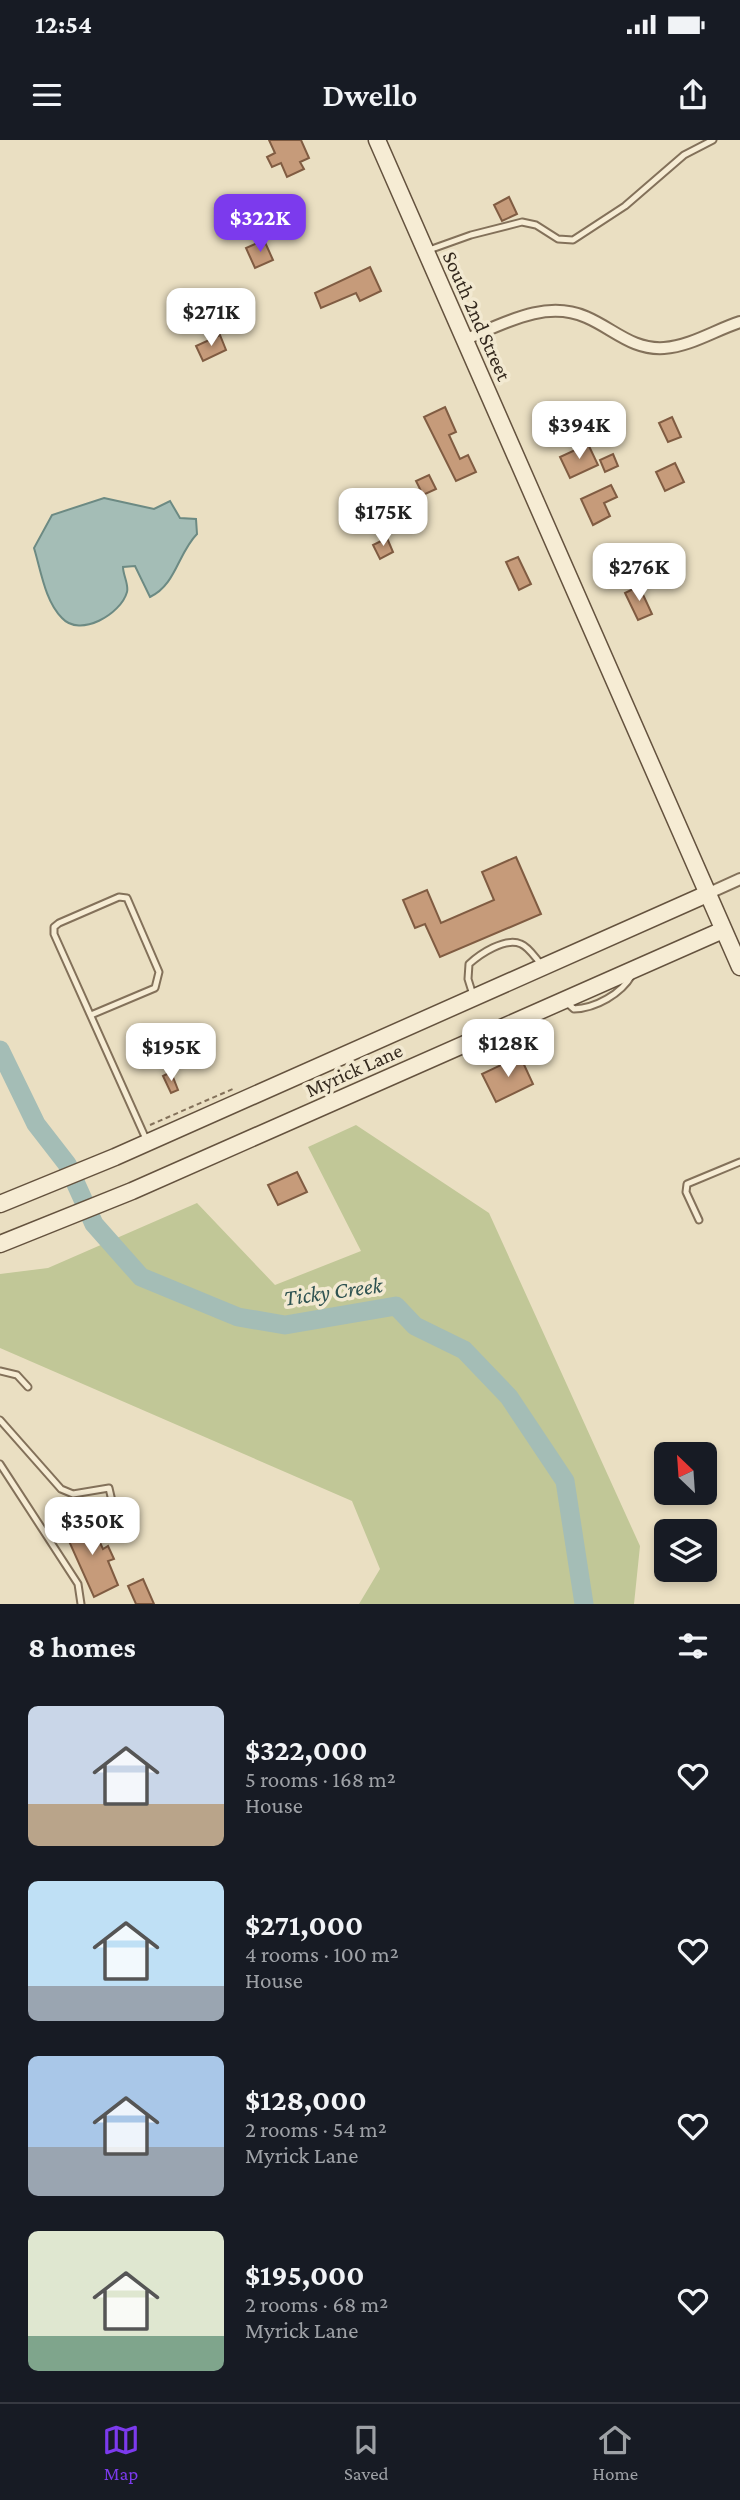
<!DOCTYPE html>
<html lang="en">
<head>
<meta charset="utf-8">
<style>
	body { margin:0; font-family:"Crimson Pro",serif; background:#242831; color:#f1f3f6; height:100vh; display:flex; flex-direction:column; font-size:26px; white-space:nowrap }
	* { box-sizing:border-box; margin:0 }
	p { font-size:23px; color:#9ea1a6 }
	.icon { flex:none; width:38px; height:38px; fill:none; stroke:currentColor; stroke-width:2; stroke-linecap:round; stroke-linejoin:round }
	.map { position:relative; height:1464px; overflow:hidden }
	.sheet { display:flex; flex-direction:column; background:#171b24; flex:1 }
	.sheet>* { flex:none }
	.needle { width:46px; rotate:335deg }
	.tools { position:absolute; left:654px; top:1302px; display:grid; gap:14px }
	.tools a { display:grid; place-items:center; width:63px; height:63px; border-radius:10px; background:#171b24; box-shadow:0 4px 10px #0003; font-size:35px }
	.price { position:absolute; translate:-50% -60px; padding:0 16px; border-radius:14px; background:#fff; color:#222; font-size:23px; line-height:46px; filter:drop-shadow(0 2px 4px #0008) }
	.price::after { content:''; position:absolute; left:50%; top:42px; width:21px; height:16px; margin-left:-10px; background:inherit; clip-path:polygon(0 0,100% 0,50% 100%) }
	.price.selected { background:#7c3aed; color:#fff }
	ul { padding:0; list-style:none }
	li { display:flex; align-items:center; gap:21px; height:175px; padding:0 28px }
	li span { display:grid; place-items:center; flex:none; width:196px; height:140px; border-radius:10px; color:#555 }
	li>.icon { margin-inline-start:auto }
	span .icon { width:84px; height:84px; fill:#fffc; stroke-width:1 }
	li b { font-size:30px }
	h2 { display:flex; justify-content:space-between; align-items:center; height:84px; padding:0 28px; font-size:30px }
	.status { display:flex; justify-content:space-between; align-items:center; height:49px; padding:0 35px; background:#171b24; direction:ltr }
	.status svg { height:19px; fill:currentColor }
	header { display:flex; justify-content:space-between; align-items:center; height:91px; padding:0 28px; background:#171b24; font-size:32px; font-weight:600 }
	.tabs { display:flex; justify-content:space-around; align-items:center; height:98px; border-top:2px solid #363941; background:#171b24; font-size:19px; color:#9ea1a6 }
	.tabs a { display:grid; justify-items:center; gap:4px }
	.tabs .selected { color:#7c3aed }
	.map>svg:first-child { display:block }
	.green { fill:#c1c797 }
	.water { fill:#a4bdb6; stroke:#6c8a83; stroke-width:2 }
	.lines { fill:none; stroke-linecap:round; stroke-linejoin:round }
	.river { stroke:#a4bdb6; stroke-width:19 }
	.building { fill:#c69b7a; stroke:#805c42; stroke-width:2 }
	.lane-casing { stroke:#83715a; stroke-width:9 }
	.street-casing { stroke:#83715a; stroke-width:14 }
	.secondary-casing { stroke:#64523e; stroke-width:19 }
	.path { stroke:#83715a; stroke-width:2; stroke-dasharray:5 3.5; stroke-linecap:butt }
	.lane { stroke:#f6ecd4; stroke-width:5 }
	.street { stroke:#f6ecd4; stroke-width:10 }
	.secondary { stroke:#f6ecd4; stroke-width:16 }
	.labels { text-anchor:middle; dominant-baseline:central; stroke-width:7; stroke-linejoin:round; paint-order:stroke }
	.street-label { font-size:21px; fill:#34291e; stroke:#f2e9d1 }
	.water-label { font-size:23px; font-style:italic; fill:#2e5251; stroke:#f2e9d1 }
</style>
</head>
<body>
<div class="status"><b>12:54</b><svg viewBox="0 0 49 12"><path d="M0 12V9h3v3zM5 12V6h3v6zM10 12V3h3v9zM15 12V0h3v12zM26 1h20v11H26zM47 4h2v5h-2z"/></svg></div>
<header><svg class="icon" aria-label="menu" viewBox="0 0 24 24"><path d="M4 6h16M4 12h16M4 18h16"/></svg>Dwello<svg class="icon" aria-label="share" viewBox="0 0 24 24"><path d="M12 15V3M7 8l5-5 5 5M5 13v7h14v-7"/></svg></header>
<div class="map">
<svg width="740" height="1464" viewBox="0 0 740 1464">
	<rect width="100%" height="100%" fill="#eadfc2"/>
	<path class="green" d="M356,985L489,1073L640,1406L634,1464H359L380,1429L352,1361L0,1208V1134L48,1128L197,1063L275,1145L361,1111L308,1007Z"/>
	<path class="water" d="M104,358L154,369L170,361L180,378L196,379L197,394C178,413 176,445 150,457L135,426L123,427C123,435 129,445 127,452C121,474 80,498 62,478C45,461 41,431 34,408L52,375Z"/>
	<g class="lines">
		<path class="river" d="M0,910L36,984L67,1024L94,1084L141,1137L238,1177L285,1185L396,1166L415,1186L464,1210L509,1257L565,1341L584,1464"/>
	</g>
	<g class="building">
		<path d="M269,0H301L309,18L300,22L304,29L287,37L281,23L272,27L267,17L275,13Z"/>
		<path d="M509,57L517,74L502,81L494,65Z"/>
		<path d="M264,100L273,120L255,128L246,108Z"/>
		<path d="M370,127L381,151L360,161L356,153L321,168L315,153Z"/>
		<path d="M220,195L226,210L203,221L196,206Z"/>
		<path d="M445,267L456,292L449,295L460,319L468,315L476,332L456,341L424,277Z"/>
		<path d="M672,277L681,297L668,302L659,283Z"/>
		<path d="M588,304L598,325L570,338L560,317Z"/>
		<path d="M613,314L618,326L605,332L600,320Z"/>
		<path d="M675,323L684,342L665,351L656,332Z"/>
		<path d="M429,335L436,349L423,355L416,341Z"/>
		<path d="M611,345L617,357L604,363L610,376L593,385L581,359Z"/>
		<path d="M387,398L393,412L380,419L373,405Z"/>
		<path d="M625,414L631,427L614,435L608,422Z"/>
		<path d="M658,415L664,426L649,434L643,422Z"/>
		<path d="M518,417L531,444L519,450L506,422Z"/>
		<path d="M639,446L652,474L638,480L625,453Z"/>
		<path d="M516,717L541,774L440,817L425,784L415,788L403,760L427,750L441,783L494,760L482,732Z"/>
		<path d="M520,916L533,944L496,962L482,934Z"/>
		<path d="M171,932L178,950L171,953L163,936Z"/>
		<path d="M297,1032L307,1052L278,1065L268,1045Z"/>
		<path d="M89,1379L103,1409L108,1406L114,1419L108,1421L118,1445L94,1457L64,1390Z"/>
		<path d="M143,1439L154,1464H136L128,1446Z"/>
	</g>
	<g class="lines">
		<defs>
			<g id="lane">
				<path d="M429,110L471,95L522,82L536,85L558,99L573,100L625,66L684,15L713,0"/>
				<path d="M473,855L468,839L469,824C480,814 505,797 521,804C529,807 536,819 542,825"/>
				<path d="M566,862L574,869C596,868 621,854 632,835"/>
				<path d="M91,875L155,848L159,832L127,758L119,757L59,783L54,787V794L146,999"/>
				<path d="M490,896L496,903L528,887"/>
				<path d="M699,1080L686,1052L687,1044L740,1022"/>
				<path d="M0,1231L17,1235L28,1247"/>
				<path d="M0,1280L61,1349L73,1354L109,1348L112,1361L98,1379"/>
				<path d="M0,1324L78,1444L81,1464"/>
			</g>
			<g id="street">
				<path d="M464,200C503,184 545,159 586,177C614,189 632,210 664,208C691,206 715,190 740,182"/>
				<path d="M707,754L740,739"/>
			</g>
			<g id="secondary">
				<path d="M377,0L740,827"/>
				<path d="M0,1064L115,1017L707,754"/>
				<path d="M0,1104L132,1051L723,790"/>
			</g>
		</defs>
		<use href="#lane" class="lane-casing"/>
		<use href="#street" class="street-casing"/>
		<use href="#secondary" class="secondary-casing"/>
		<path class="path" d="M150,985L235,948"/>
		<use href="#lane" class="lane"/>
		<use href="#street" class="street"/>
		<use href="#secondary" class="secondary"/>
	</g>
	<g class="labels">
		<g class="street-label">
			<text transform="translate(477 176) rotate(66)">South 2nd Street</text>
			<text transform="translate(354 930) rotate(-24)">Myrick Lane</text>
		</g>
		<g class="water-label">
			<text transform="translate(333 1151) rotate(-8)">Ticky Creek</text>
		</g>
	</g>
</svg>
<div class="tools">
<a><svg class="needle" viewBox="-14 -14 28 28"><path d="M0-13l5 13h-10z" fill="#e53935"/><path d="M0 13l5-13h-10z" fill="#9ea1a6"/></svg></a>
<a><svg class="icon" aria-label="layers" viewBox="0 0 24 24"><path d="M12 4l9 5-9 5-9-5zM3 14l9 5 9-5"/></svg></a>
</div>
<b class="price selected" style="left:260px;top:114px">$322K</b>
<b class="price" style="left:211px;top:208px">$271K</b>
<b class="price" style="left:579px;top:321px">$394K</b>
<b class="price" style="left:383px;top:408px">$175K</b>
<b class="price" style="left:639px;top:463px">$276K</b>
<b class="price" style="left:508px;top:939px">$128K</b>
<b class="price" style="left:171px;top:943px">$195K</b>
<b class="price" style="left:92px;top:1417px">$350K</b>
</div>
<section class="sheet">
<h2>8 homes<svg class="icon" aria-label="filters" viewBox="0 0 24 24"><path d="M4 7h16M4 17h16"/><circle cx="9" cy="7" r="2"/><circle cx="15" cy="17" r="2"/></svg></h2>
<ul>
<li><span style="background:linear-gradient(#c9d6e8 70%,#b9a48a 0)"><svg class="icon" aria-label="home" viewBox="0 0 24 24"><path d="M3 11l9-7 9 7M6 9v11h12V9"/></svg></span><div><b>$322,000</b><p>5 rooms · 168 m²</p><p>House</p></div><svg class="icon" aria-label="heart" viewBox="0 0 24 24"><path d="M12 20l-8-8c-3-5 5-10 8-4 3-6 11-1 8 4z"/></svg></li>
<li><span style="background:linear-gradient(#bfe0f5 75%,#9aa5b1 0)"><svg class="icon" aria-label="home" viewBox="0 0 24 24"><path d="M3 11l9-7 9 7M6 9v11h12V9"/></svg></span><div><b>$271,000</b><p>4 rooms · 100 m²</p><p>House</p></div><svg class="icon" aria-label="heart" viewBox="0 0 24 24"><path d="M12 20l-8-8c-3-5 5-10 8-4 3-6 11-1 8 4z"/></svg></li>
<li><span style="background:linear-gradient(#a9c7e8 65%,#9aa5b1 0)"><svg class="icon" aria-label="home" viewBox="0 0 24 24"><path d="M3 11l9-7 9 7M6 9v11h12V9"/></svg></span><div><b>$128,000</b><p>2 rooms · 54 m²</p><p>Myrick Lane</p></div><svg class="icon" aria-label="heart" viewBox="0 0 24 24"><path d="M12 20l-8-8c-3-5 5-10 8-4 3-6 11-1 8 4z"/></svg></li>
<li><span style="background:linear-gradient(#dfe7d0 75%,#7fa58c 0)"><svg class="icon" aria-label="home" viewBox="0 0 24 24"><path d="M3 11l9-7 9 7M6 9v11h12V9"/></svg></span><div><b>$195,000</b><p>2 rooms · 68 m²</p><p>Myrick Lane</p></div><svg class="icon" aria-label="heart" viewBox="0 0 24 24"><path d="M12 20l-8-8c-3-5 5-10 8-4 3-6 11-1 8 4z"/></svg></li>
</ul>
</section>
<nav class="tabs">
<a class="selected"><svg class="icon" aria-label="map" viewBox="0 0 24 24"><path d="M3 6l6-2 6 2 6-2v14l-6 2-6-2-6 2zM9 4v14M15 6v14"/></svg>Map</a>
<a><svg class="icon" aria-label="saved" viewBox="0 0 24 24"><path d="M7 4h10v16l-5-4-5 4z"/></svg>Saved</a>
<a><svg class="icon" aria-label="home" viewBox="0 0 24 24"><path d="M3 11l9-7 9 7M6 9v11h12V9"/></svg>Home</a>
</nav>
</body>
</html>
